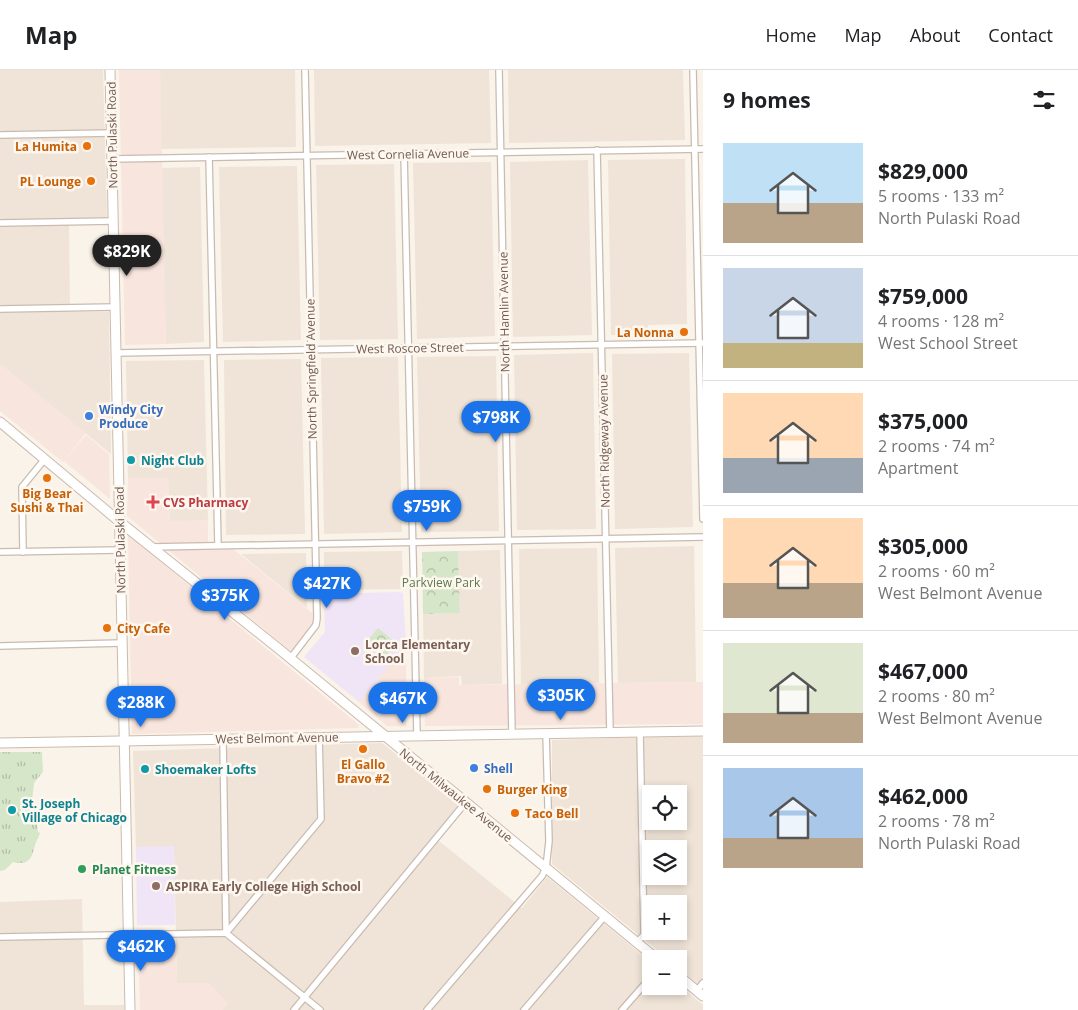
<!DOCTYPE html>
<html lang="en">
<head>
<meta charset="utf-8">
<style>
	body { margin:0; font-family:"Open Sans",sans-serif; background:#f6f6f6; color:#202124; height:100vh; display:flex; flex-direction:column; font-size:19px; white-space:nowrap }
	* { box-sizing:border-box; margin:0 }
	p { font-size:16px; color:#757577 }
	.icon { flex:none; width:28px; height:28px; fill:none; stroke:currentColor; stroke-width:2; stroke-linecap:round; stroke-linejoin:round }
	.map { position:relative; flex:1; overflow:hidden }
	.side { display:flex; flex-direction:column; background:#fff; width:375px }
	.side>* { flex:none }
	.buttons { position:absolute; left:642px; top:715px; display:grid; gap:10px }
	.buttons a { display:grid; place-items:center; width:45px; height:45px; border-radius:0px; background:#fff; box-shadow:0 2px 8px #0003; font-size:25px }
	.price { position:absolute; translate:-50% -42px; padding:0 11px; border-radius:18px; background:#1a73e8; color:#fff; font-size:16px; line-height:32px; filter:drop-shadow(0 1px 2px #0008) }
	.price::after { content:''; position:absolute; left:50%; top:30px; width:15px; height:11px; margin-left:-8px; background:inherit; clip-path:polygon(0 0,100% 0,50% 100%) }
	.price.selected { background:#222; color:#fff }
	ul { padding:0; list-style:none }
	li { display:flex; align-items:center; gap:15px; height:125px; padding:0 20px }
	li+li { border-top:1px solid #e0e0e0 }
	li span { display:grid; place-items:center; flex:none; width:140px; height:100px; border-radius:0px; color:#555 }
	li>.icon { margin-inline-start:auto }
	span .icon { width:60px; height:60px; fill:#fffc; stroke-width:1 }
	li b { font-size:21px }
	h2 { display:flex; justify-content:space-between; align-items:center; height:60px; padding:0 20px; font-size:21px }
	header { display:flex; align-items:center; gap:30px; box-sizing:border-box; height:70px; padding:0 25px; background:#fff; border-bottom:1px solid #e0e0e0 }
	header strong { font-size:24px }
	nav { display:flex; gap:28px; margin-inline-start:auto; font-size:18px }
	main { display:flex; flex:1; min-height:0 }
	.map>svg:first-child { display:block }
	.residential { fill:#f0e4d8; fill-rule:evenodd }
	.commercial { fill:#f8e5de }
	.education { fill:#efe5f6 }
	.grass { fill:url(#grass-tufts) }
	.park { fill:url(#park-crowns) }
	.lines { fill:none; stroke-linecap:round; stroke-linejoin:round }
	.street-casing { stroke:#cabbb0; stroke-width:8 }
	.secondary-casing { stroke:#ccbbae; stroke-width:11 }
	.street { stroke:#fff; stroke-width:5.5 }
	.secondary { stroke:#fff; stroke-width:9 }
	.food-dot { fill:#e8710a; stroke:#fdf7ef; stroke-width:2 }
	.shop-dot { fill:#3f7fe0; stroke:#fdf7ef; stroke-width:2 }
	.culture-dot { fill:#0f9aa8; stroke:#fdf7ef; stroke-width:2 }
	.health-dot { fill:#e0444e; stroke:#fdf7ef; stroke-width:2 }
	.education-dot { fill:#8d6e63; stroke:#fdf7ef; stroke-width:2 }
	.leisure-dot { fill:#2e9e5b; stroke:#fdf7ef; stroke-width:2 }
	.labels { text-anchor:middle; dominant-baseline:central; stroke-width:5; stroke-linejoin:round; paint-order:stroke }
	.street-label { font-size:12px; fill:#715a50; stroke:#fdf7ef }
	.food-label { font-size:12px; font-weight:bold; fill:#c56008; stroke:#fdf7ef; text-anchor:end }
	.shop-label { font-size:12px; font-weight:bold; fill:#366cbe; stroke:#fdf7ef; text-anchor:start }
	.culture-label { font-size:12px; font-weight:bold; fill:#0d838f; stroke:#fdf7ef; text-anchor:start }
	.health-label { font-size:12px; font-weight:bold; fill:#be3a42; stroke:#fdf7ef; text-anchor:start }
	.park-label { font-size:12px; fill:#5c7a4d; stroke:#fdf7ef }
	.education-label { font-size:12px; font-weight:bold; fill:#785e54; stroke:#fdf7ef; text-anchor:start }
	.leisure-label { font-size:12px; font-weight:bold; fill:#27864d; stroke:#fdf7ef; text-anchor:start }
</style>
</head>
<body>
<header>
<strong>Map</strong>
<nav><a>Home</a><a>Map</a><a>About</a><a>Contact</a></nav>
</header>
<main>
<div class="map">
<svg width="703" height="940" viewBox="0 0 703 940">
	<defs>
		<pattern id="grass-tufts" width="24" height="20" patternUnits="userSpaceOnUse" patternTransform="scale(1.25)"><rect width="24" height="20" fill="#d6e6c9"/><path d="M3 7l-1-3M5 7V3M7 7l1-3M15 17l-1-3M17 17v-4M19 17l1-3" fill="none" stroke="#b2bda6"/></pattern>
		<pattern id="park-crowns" width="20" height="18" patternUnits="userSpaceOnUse" patternTransform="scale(1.25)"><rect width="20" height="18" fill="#d6e6c9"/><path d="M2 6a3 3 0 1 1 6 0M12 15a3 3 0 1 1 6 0" fill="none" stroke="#b2bda6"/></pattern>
	</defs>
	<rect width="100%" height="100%" fill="#faf3e9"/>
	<g class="residential">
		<path d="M0,0H103L107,148L69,149L70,242H109L111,384L0,294Z"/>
		<path d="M160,0H295L296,77L161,79Z"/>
		<path d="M314,0H489L491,73L315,76Z"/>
		<path d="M508,0H683L685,70L509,73Z"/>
		<path d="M685,89L687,254L648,255V265H611L608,90Z"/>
		<path d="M588,90L592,265L513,267L510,92Z"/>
		<path d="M491,92L495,266L417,269L413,93Z"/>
		<path d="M394,94L398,269L320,270L316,95Z"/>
		<path d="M297,96L301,270L223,272L219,97Z"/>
		<path d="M200,97L204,272L166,274L161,98Z"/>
		<path d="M593,283L596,459L517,460L514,285Z"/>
		<path d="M689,283L693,457L615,459L612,284Z"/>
		<path d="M496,286L499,461L421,462L417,287Z"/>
		<path d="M398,287L402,462L324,464L321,288Z"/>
		<path d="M301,289L305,464L226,465L224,290Z"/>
		<path d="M204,290L208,450L170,452L168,408H128L126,291Z"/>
		<path d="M694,476L696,612L618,613L615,478Z"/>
		<path d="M597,478L599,613L521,615L519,479Z"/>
		<path d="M500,480L502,614L462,615L461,606L424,608L423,544L460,543L458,481Z"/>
		<path d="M402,481L403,519L324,520V482Z"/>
		<path d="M306,483L307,538L241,484Z"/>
		<path d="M666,663L667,667L703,666V918L679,898V889H668L552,794V670L643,667V665ZM651,724H679V751H651ZM651,779H679V806H651ZM651,834H679V861H651Z"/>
		<path d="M382,673L459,734L434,767L522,838L547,807L651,892V916H679V915L703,935V940H222L228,933L177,913L174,777H136L133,681Z"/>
		<path d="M82,829L84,935H124V940H0V832Z"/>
	</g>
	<g class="commercial">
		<path d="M119,0H160L166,274L125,275Z"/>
		<path d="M0,294L86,363L63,392L0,341Z"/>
		<path d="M86,365L109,384L110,429L64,391Z"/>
		<path d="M128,408H168L170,451L208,450V475L227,474L316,546V550L293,583L127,446Z"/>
		<path d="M128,465L359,655L358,658L132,664Z"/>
		<path d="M406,574V656H387L359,632Z"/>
		<path d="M459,607V615L703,612V654L425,656L424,608Z"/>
		<path d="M138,873H176L177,913H209L228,933L222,940H140Z"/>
	</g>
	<g class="education">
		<path d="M399,522L403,523L406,574L359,632L304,587L325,562L324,524Z"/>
		<path d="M174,776L175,855H137L136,777Z"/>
	</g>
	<path class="grass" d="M0,682H42L43,702L34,713L32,732L28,733C28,740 31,742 35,748C37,752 37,757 38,762L40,763C39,767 36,771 35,775C32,788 29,796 13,792L5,800L0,801Z"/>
	<g class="park">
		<path d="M458,481L460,543L423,544L422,482Z"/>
		<path d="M378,558L396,573L386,586L367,571Z"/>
	</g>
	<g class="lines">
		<defs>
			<g id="street">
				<path d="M499,0L512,664"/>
				<path d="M693,0L703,449"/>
				<path d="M0,65L112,63"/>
				<path d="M597,80L610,662"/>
				<path d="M404,84L417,665"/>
				<path d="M209,87L218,475"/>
				<path d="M112,89L703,79"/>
				<path d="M0,153L114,151"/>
				<path d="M0,239L115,237"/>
				<path d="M116,283L703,273"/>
				<path d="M151,477L703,467"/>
				<path d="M0,482L120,480"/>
				<path d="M23,482L22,417L44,390"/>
				<path d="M0,576L122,573"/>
				<path d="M290,589L316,555L317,548L305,0"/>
				<path d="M223,669L226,863"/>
				<path d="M226,863L321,749L319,667"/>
				<path d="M0,867L226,863L320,940"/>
				<path d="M637,872L644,865L640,662"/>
				<path d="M697,921L703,913"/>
				<path d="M294,940L466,732"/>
				<path d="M427,940L542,806L546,798L549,771L546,663"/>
				<path d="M524,940L605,846"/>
				<path d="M622,940L651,907"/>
			</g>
			<g id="secondary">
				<path d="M110,0L130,940"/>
				<path d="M0,352L120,452L279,579L657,889"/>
				<path d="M0,673L703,661"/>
				<path d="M679,906L703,926"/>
			</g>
		</defs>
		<use href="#street" class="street-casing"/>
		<use href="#secondary" class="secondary-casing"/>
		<use href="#street" class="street"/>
		<use href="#secondary" class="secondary"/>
	</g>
	<g class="food-dot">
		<circle cx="87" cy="76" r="5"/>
		<circle cx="91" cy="111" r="5"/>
		<circle cx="684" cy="262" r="5"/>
		<circle cx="47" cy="408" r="5"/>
		<circle cx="107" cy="558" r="5"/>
		<circle cx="363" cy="679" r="5"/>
		<circle cx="487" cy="719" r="5"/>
		<circle cx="515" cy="743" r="5"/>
	</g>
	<g class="shop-dot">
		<circle cx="89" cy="346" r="5"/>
		<circle cx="474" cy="698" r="5"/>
	</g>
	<g class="culture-dot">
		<circle cx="131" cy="390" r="5"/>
		<circle cx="145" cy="699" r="5"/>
		<circle cx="12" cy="740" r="5"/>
	</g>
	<path class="health-dot" d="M150.5 424.5h5v5h5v5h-5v5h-5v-5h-5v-5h5z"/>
	<g class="education-dot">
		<circle cx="355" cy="581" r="5"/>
		<circle cx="156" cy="816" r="5"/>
	</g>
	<circle class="leisure-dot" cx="82" cy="799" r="5"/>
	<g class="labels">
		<g class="street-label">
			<text transform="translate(112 65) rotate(-91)">North Pulaski Road</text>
			<text transform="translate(408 84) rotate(-1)">West Cornelia Avenue</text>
			<text transform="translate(504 242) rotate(-91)">North Hamlin Avenue</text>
			<text transform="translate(410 278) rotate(-1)">West Roscoe Street</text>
			<text transform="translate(311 299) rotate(-91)">North Springfield Avenue</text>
			<text transform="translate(604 371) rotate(-91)">North Ridgeway Avenue</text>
			<text transform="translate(120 470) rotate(-91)">North Pulaski Road</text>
			<text transform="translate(277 668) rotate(-1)">West Belmont Avenue</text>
			<text transform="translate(456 725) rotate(39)">North Milwaukee Avenue</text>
		</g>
		<g class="food-label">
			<text x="77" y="76">La Humita</text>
			<text x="81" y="111">PL Lounge</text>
			<text x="674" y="262">La Nonna</text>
			<text x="47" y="423" text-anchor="middle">Big Bear<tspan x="47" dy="14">Sushi &amp; Thai</tspan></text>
			<text x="117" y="558" text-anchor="start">City Cafe</text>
			<text x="363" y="694" text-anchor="middle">El Gallo<tspan x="363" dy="14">Bravo #2</tspan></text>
			<text x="497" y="719" text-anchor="start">Burger King</text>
			<text x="525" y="743" text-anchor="start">Taco Bell</text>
		</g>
		<g class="shop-label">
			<text x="99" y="339">Windy City<tspan x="99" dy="14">Produce</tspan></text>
			<text x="484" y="698">Shell</text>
		</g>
		<g class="culture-label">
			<text x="141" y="390">Night Club</text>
			<text x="155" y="699">Shoemaker Lofts</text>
			<text x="22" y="733">St. Joseph<tspan x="22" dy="14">Village of Chicago</tspan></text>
		</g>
		<g class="health-label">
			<text x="163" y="432">CVS Pharmacy</text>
		</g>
		<g class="park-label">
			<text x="441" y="512">Parkview Park</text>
		</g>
		<g class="education-label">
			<text x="365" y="574">Lorca Elementary<tspan x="365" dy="14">School</tspan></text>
			<text x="166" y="816">ASPIRA Early College High School</text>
		</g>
		<g class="leisure-label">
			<text x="92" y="799">Planet Fitness</text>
		</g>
	</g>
</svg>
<div class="buttons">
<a><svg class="icon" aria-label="locate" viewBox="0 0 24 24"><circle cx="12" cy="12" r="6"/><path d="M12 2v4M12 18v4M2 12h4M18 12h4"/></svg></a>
<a><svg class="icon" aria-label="layers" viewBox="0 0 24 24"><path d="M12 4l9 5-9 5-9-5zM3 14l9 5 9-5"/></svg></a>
<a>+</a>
<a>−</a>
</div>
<b class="price selected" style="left:127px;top:207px">$829K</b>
<b class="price" style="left:496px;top:373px">$798K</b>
<b class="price" style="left:427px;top:462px">$759K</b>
<b class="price" style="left:327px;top:539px">$427K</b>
<b class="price" style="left:225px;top:551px">$375K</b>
<b class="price" style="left:561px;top:651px">$305K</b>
<b class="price" style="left:403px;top:654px">$467K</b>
<b class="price" style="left:141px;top:658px">$288K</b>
<b class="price" style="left:141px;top:902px">$462K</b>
</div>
<section class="side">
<h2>9 homes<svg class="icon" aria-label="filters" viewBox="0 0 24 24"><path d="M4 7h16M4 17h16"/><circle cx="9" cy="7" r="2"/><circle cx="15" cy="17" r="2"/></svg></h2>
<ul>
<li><span style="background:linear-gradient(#bfe0f5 60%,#b9a48a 0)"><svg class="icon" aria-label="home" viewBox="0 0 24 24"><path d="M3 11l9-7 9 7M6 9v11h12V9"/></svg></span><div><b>$829,000</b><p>5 rooms · 133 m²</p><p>North Pulaski Road</p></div></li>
<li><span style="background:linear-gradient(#c9d6e8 75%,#c2b280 0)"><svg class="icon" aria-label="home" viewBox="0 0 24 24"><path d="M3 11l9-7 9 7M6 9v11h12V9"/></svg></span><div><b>$759,000</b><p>4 rooms · 128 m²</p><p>West School Street</p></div></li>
<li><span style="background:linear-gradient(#ffd9b3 65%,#9aa5b1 0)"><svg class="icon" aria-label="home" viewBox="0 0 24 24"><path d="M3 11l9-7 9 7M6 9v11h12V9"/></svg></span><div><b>$375,000</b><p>2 rooms · 74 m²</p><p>Apartment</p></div></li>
<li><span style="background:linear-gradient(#ffd9b3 65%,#b9a48a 0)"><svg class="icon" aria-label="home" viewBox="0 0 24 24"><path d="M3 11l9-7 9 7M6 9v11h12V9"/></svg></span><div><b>$305,000</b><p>2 rooms · 60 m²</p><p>West Belmont Avenue</p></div></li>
<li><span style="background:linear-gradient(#dfe7d0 70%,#b9a48a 0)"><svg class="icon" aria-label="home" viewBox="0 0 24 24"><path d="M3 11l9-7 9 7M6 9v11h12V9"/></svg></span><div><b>$467,000</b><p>2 rooms · 80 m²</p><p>West Belmont Avenue</p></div></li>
<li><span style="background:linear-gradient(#a9c7e8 70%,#b9a48a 0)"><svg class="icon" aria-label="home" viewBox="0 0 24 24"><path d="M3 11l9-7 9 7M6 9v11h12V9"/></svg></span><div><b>$462,000</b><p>2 rooms · 78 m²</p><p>North Pulaski Road</p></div></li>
</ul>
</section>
</main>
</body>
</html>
